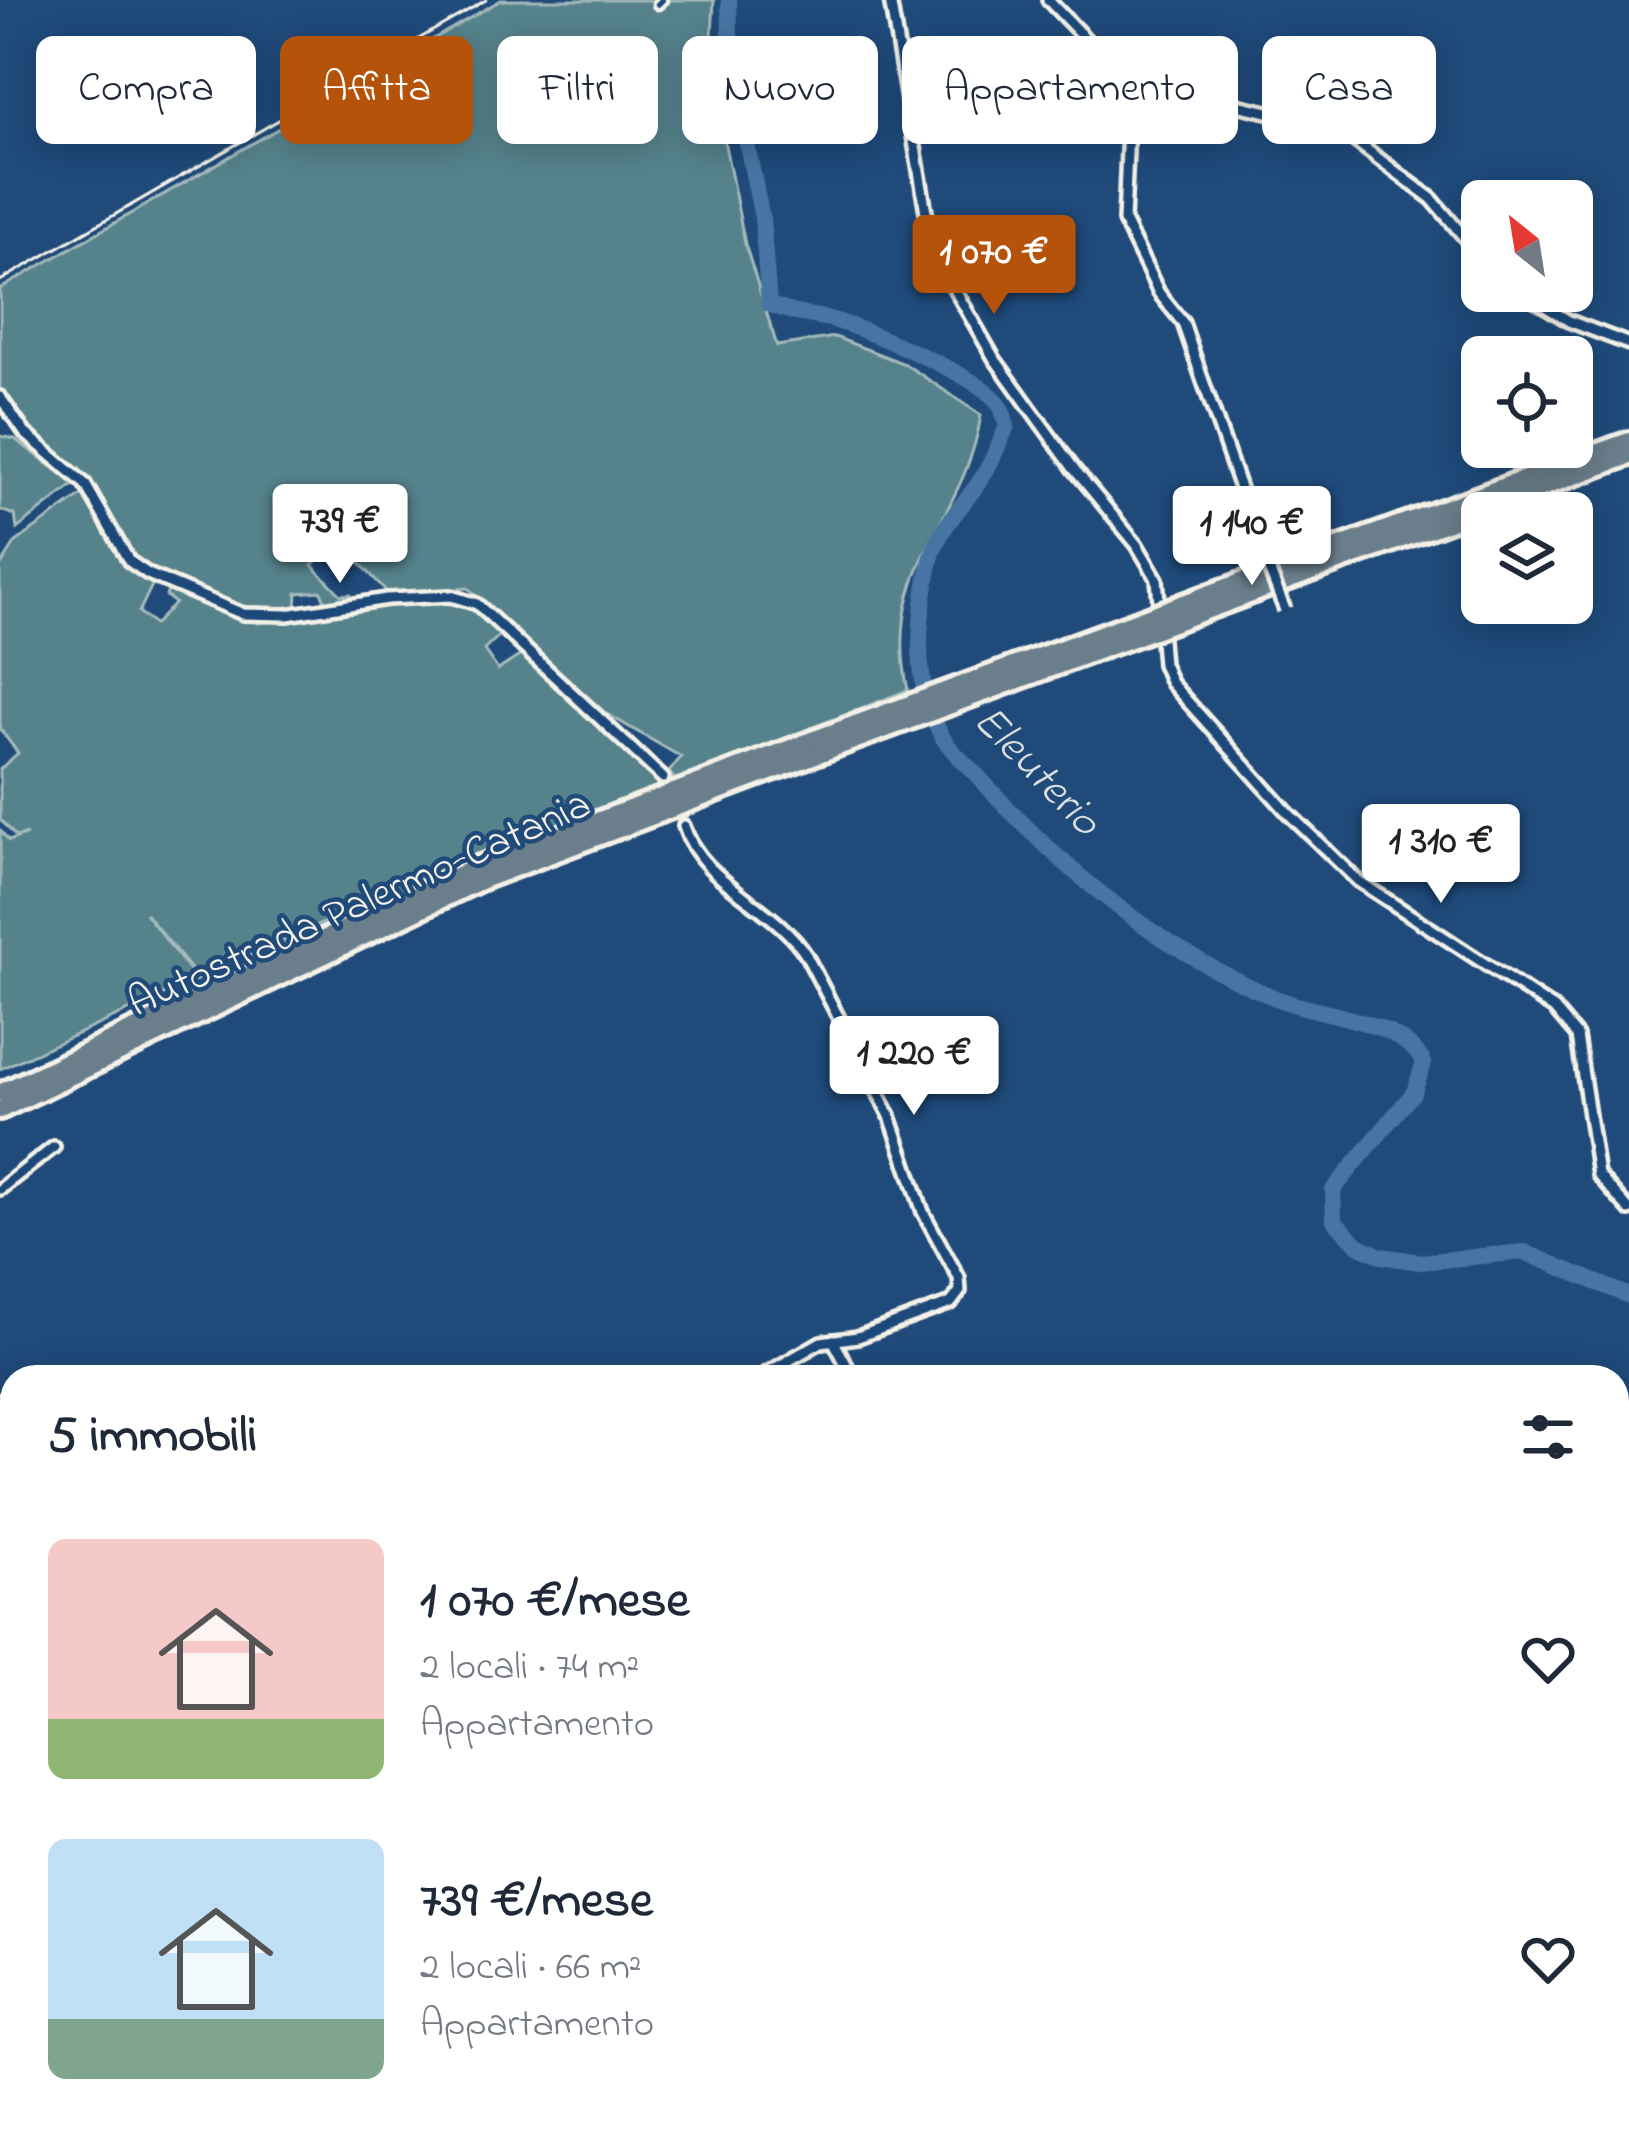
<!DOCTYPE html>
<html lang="it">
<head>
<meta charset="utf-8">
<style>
	body { margin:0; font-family:"Indie Flower",sans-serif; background:#f2f2f3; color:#1f2937; height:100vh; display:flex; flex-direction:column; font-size:45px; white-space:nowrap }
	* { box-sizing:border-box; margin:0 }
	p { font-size:39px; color:#747a83 }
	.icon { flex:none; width:66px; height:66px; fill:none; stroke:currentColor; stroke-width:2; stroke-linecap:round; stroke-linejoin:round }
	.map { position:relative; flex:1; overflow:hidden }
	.sheet { position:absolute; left:0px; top:1365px; width:1629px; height:771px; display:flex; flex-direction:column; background:#fff; border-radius:36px 36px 0 0; box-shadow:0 6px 30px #0003 }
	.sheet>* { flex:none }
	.top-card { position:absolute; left:36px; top:36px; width:1557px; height:108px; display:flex; gap:24px }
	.needle { width:78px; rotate:330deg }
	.fabs { position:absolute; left:1461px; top:180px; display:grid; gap:24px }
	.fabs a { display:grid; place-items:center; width:132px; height:132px; border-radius:18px; background:#fff; box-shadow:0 6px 30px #0003; font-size:60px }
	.price { position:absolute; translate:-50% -102px; padding:0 27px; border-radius:12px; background:#fff; color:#222; font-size:39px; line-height:78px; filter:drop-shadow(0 3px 6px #0008) }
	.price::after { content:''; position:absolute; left:50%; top:72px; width:36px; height:27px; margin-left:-18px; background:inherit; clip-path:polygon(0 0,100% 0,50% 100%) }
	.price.active { background:#b45309; color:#fff }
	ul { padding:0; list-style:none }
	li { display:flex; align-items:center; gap:36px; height:300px; padding:0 48px }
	li span { display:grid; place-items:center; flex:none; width:336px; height:240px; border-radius:18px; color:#555 }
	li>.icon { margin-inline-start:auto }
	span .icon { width:144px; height:144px; fill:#fffc; stroke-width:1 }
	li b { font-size:51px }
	h2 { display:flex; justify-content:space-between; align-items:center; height:144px; padding:0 48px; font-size:51px }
	.chip { padding:0 42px; border-radius:18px; background:#fff; box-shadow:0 6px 30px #0003; font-size:42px; line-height:108px }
	.chip.active { background:#b45309; color:#fff }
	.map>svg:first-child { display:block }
	.green { fill:#54828b; stroke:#a4baba; stroke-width:3 }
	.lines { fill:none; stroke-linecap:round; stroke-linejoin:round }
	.river { stroke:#4775a3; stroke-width:16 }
	.minor-tunnel { stroke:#3f638a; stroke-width:9; stroke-dasharray:9 4.5; stroke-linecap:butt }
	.pedestrian-casing { stroke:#f4f1e8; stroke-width:15 }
	.minor-casing { stroke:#f4f1e8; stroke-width:18 }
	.motorway-casing { stroke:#f4f1e8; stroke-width:26 }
	.pedestrian { stroke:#1f4a7a; stroke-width:6 }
	.minor { stroke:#1f4a7a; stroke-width:9 }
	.motorway { stroke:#6b7e8b; stroke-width:16 }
	.rail { stroke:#f4f1e8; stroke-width:3 }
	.minor-bridge-casing { stroke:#f4f1e8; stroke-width:18; stroke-linecap:butt }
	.motorway-bridge-casing { stroke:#f4f1e8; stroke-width:26; stroke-linecap:butt }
	.minor-bridge { stroke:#1f4a7a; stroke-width:9 }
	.motorway-bridge { stroke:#6b7e8b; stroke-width:16 }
	.labels { text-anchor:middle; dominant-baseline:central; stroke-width:9; stroke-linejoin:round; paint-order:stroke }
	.street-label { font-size:42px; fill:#f4f1e8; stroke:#1f4a7a }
	.water-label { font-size:45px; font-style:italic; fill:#dadede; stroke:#1f4a7a }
</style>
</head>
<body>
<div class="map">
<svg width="1629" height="2135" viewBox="0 0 1629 2135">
	<rect width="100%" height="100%" fill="#1f4a7a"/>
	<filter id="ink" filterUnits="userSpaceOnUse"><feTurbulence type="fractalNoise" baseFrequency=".00833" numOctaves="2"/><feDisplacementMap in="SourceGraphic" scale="24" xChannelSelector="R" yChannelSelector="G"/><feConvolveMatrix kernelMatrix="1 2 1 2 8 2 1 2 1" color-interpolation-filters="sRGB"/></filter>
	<g filter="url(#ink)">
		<g class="green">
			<path d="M501,0H714L710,71L745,244L777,346L835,337L905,364L981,415C965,522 881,566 908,690L676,781L669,772L681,757L607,714L468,588L389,594L339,541L312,565L341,595L351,594L354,601L326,604L321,591L297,593L296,609L239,606L137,561L82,472L27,426L0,391V289Z"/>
			<path d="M0,436L15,439L75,484L17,529L15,515L0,510Z"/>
			<path d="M85,493C109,528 112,561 154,581L139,612L154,625L175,603L166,596L170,586L258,623L437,600L475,610L503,632L484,650L498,670L524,653L662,786L448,867L199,979L145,913L197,980L0,1069V830L9,841L27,834L16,837L0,819V769L18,753L0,729V567L16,542Z"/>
		</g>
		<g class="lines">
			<path class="river" d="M729,0L731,67L762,218L769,304C798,317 814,314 840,322C875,334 975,375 997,401C1003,408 1004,417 1007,426C999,443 993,460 983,476C966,504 938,527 931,560C918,617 911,685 943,738C954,755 973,770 986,785C1068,875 1165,953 1278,999C1322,1016 1399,1019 1424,1063L1414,1092L1333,1190L1334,1220L1358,1245L1381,1256L1420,1262L1524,1252L1629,1296"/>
			<path class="minor-tunnel" d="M663,778L684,826"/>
			<defs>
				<path id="pedestrian" d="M658,4L662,0"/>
				<g id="minor">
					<path d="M890,0L926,212L947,276L994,358L1074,469L1137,545L1157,579L1160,612"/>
					<path d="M1048,0L1118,73L1128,127L1124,221L1159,293L1183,323L1261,549"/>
					<path d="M1118,73L1158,87L1338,128L1432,199L1482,258"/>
					<path d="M1520,291L1569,321L1629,344"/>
					<path d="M0,397L25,433L85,484L129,561L148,574L243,614L287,615L387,599L451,596L477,604L663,778"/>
					<path d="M1160,628L1163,664L1171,683L1288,813L1358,881L1554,1009L1577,1036L1598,1175L1629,1210"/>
					<path d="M684,826C701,883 775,906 806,955L890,1116L923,1212L959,1278L960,1291L951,1303L858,1337L821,1342L760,1377"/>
					<path d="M0,1189L54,1147"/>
					<path d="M833,1340L853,1377"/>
					<path d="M0,1400L10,1415"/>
					<path d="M1220,2124L1222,2135"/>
					<path d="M355,2135L357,2124"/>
					<path d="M1039,2135L1047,2124"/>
				</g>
				<g id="motorway">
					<path d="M1211,593L1629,441"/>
					<path d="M1216,607L1629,456"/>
					<path d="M0,1093L475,867L815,739"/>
					<path d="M0,1110L482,880L821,753"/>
				</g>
			</defs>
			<use href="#pedestrian" class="pedestrian-casing"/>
			<use href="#minor" class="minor-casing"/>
			<use href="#motorway" class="motorway-casing"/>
			<use href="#pedestrian" class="pedestrian"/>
			<use href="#minor" class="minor"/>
			<use href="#motorway" class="motorway"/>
			<path class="rail" d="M0,281L486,0"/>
			<defs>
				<path id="minor-bridge" d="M1261,549L1285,610"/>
				<g id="motorway-bridge">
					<path d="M815,739L1211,593"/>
					<path d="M821,753L1216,607"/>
				</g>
			</defs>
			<use href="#minor-bridge" class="minor-bridge-casing"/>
			<use href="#motorway-bridge" class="motorway-bridge-casing"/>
			<use href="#minor-bridge" class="minor-bridge"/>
			<use href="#motorway-bridge" class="motorway-bridge"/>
		</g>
	</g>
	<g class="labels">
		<g class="street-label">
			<text transform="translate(360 905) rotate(-24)">Autostrada Palermo-Catania</text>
		</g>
		<g class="water-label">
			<text transform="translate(1036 772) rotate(46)">Eleuterio</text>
		</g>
	</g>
</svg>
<div class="fabs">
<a><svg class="needle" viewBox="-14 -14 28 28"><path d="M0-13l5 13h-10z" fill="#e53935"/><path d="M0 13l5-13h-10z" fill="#747a83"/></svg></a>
<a><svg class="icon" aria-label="locate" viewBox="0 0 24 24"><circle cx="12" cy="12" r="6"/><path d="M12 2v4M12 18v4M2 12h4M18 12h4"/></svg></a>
<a><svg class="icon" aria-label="layers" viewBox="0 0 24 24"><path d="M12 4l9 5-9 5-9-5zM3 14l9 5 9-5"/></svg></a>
</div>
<b class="price active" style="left:994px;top:317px">1 070 €</b>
<b class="price" style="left:340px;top:586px">739 €</b>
<b class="price" style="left:1252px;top:588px">1 140 €</b>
<b class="price" style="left:1441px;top:906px">1 310 €</b>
<b class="price" style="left:914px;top:1118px">1 220 €</b>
<div class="top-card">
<a class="chip">Compra</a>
<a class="chip active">Affitta</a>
<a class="chip">Filtri</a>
<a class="chip">Nuovo</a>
<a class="chip">Appartamento</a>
<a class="chip">Casa</a>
</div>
<section class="sheet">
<h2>5 immobili<svg class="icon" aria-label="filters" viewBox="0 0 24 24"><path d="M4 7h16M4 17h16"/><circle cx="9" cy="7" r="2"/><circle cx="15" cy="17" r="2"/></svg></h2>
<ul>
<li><span style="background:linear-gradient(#f6c9c9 75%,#8fb573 0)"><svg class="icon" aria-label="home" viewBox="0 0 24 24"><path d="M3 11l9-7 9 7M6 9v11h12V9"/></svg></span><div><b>1 070 €/mese</b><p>2 locali · 74 m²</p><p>Appartamento</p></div><svg class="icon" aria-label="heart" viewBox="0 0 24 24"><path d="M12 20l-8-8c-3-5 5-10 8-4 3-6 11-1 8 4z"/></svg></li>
<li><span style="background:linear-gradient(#bfe0f5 75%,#7fa58c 0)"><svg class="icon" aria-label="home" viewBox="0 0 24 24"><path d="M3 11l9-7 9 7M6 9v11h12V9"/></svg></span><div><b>739 €/mese</b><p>2 locali · 66 m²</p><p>Appartamento</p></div><svg class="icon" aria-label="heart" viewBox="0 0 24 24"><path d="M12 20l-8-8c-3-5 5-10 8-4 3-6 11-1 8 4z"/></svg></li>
</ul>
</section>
</div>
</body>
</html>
